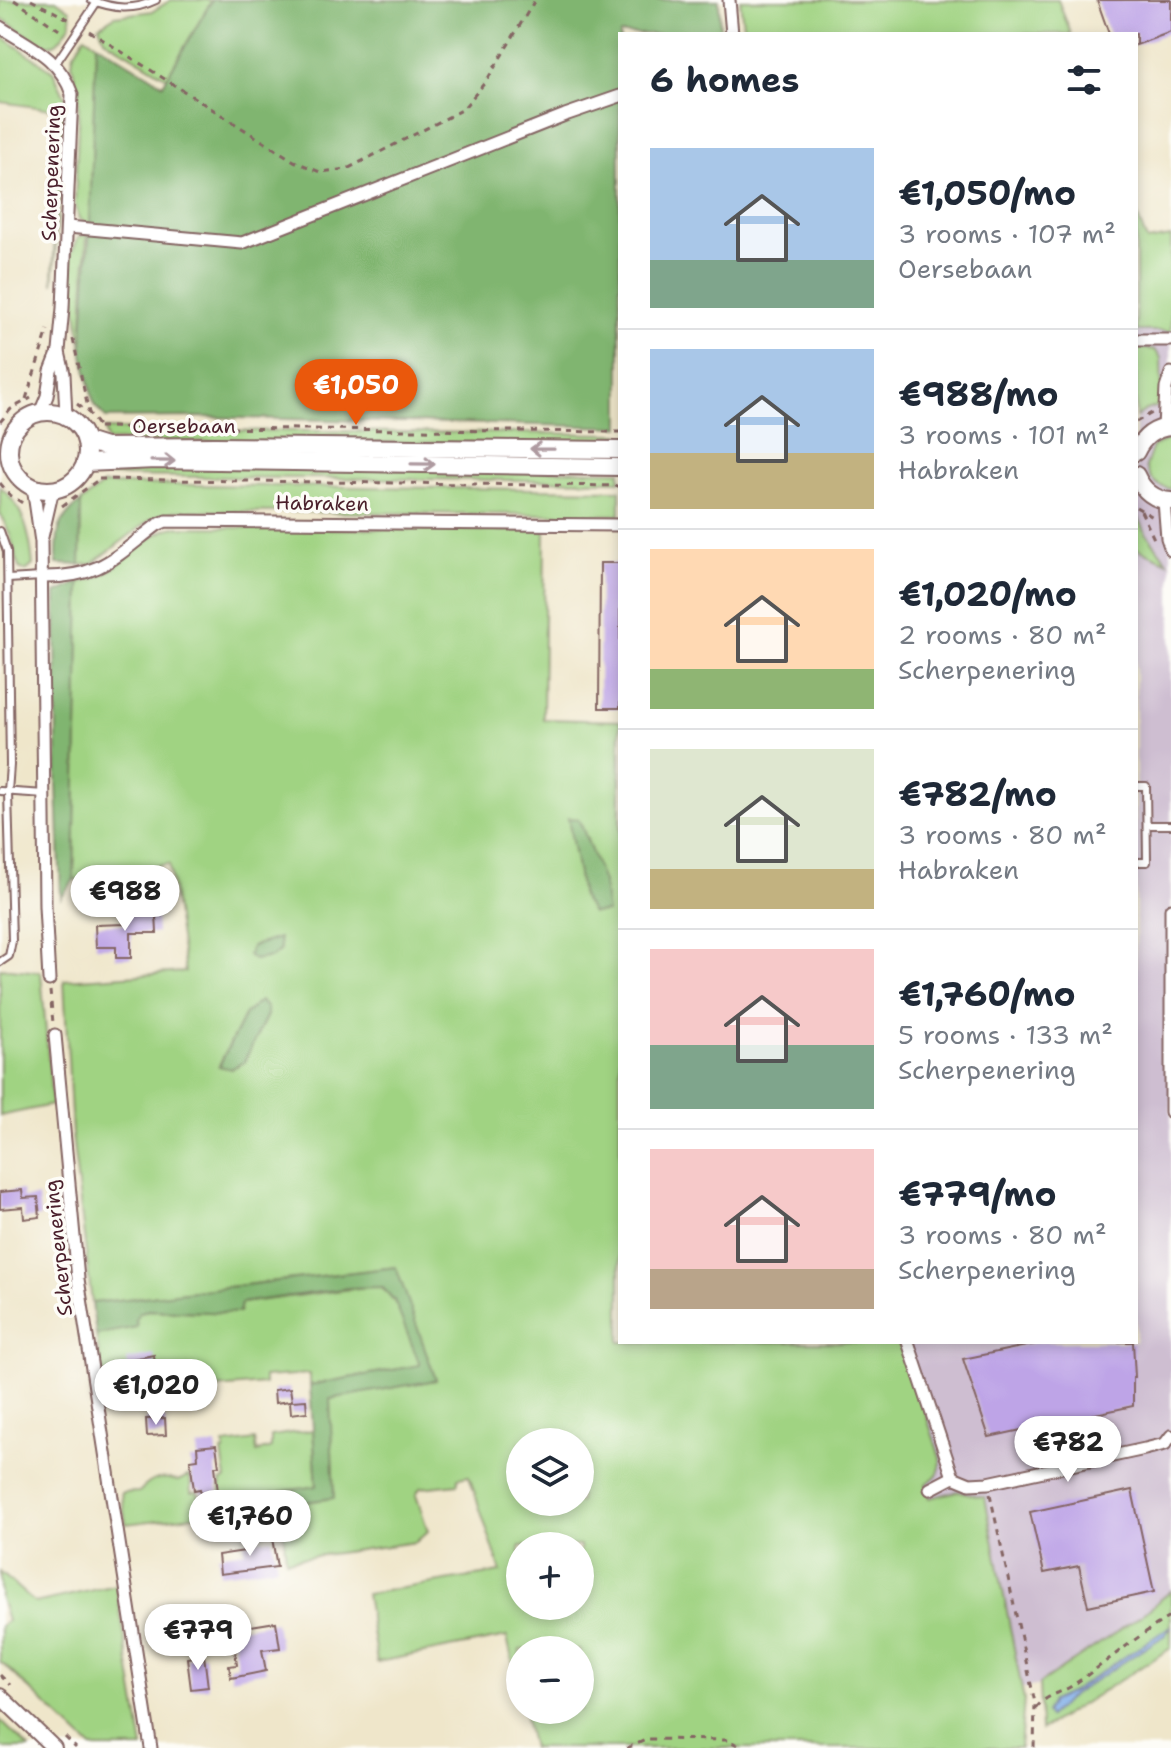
<!DOCTYPE html>
<html lang="en">
<head>
<meta charset="utf-8">
<style>
	body { margin:0; font-family:"Shantell Sans",sans-serif; background:#f6f6f7; color:#1f2937; height:100vh; display:flex; flex-direction:column; font-size:30px; white-space:nowrap }
	* { box-sizing:border-box; margin:0 }
	p { font-size:26px; color:#747a83 }
	.icon { flex:none; width:44px; height:44px; fill:none; stroke:currentColor; stroke-width:2; stroke-linecap:round; stroke-linejoin:round }
	.map { position:relative; flex:1; overflow:hidden }
	.sheet { position:absolute; left:618px; top:32px; width:520px; height:1312px; display:flex; flex-direction:column; background:#fff; border-radius:0px; box-shadow:0 4px 12px #0003 }
	.sheet>* { flex:none }
	.buttons { position:absolute; left:506px; top:1428px; display:grid; gap:16px }
	.buttons a { display:grid; place-items:center; width:88px; height:88px; border-radius:50%; background:#fff; box-shadow:0 4px 12px #0003; font-size:40px }
	.price { position:absolute; translate:-50% -68px; padding:0 18px; border-radius:28px; background:#fff; color:#222; font-size:26px; line-height:52px; filter:drop-shadow(0 2px 4px #0008) }
	.price::after { content:''; position:absolute; left:50%; top:48px; width:24px; height:18px; margin-left:-12px; background:inherit; clip-path:polygon(0 0,100% 0,50% 100%) }
	.price.on { background:#ea580c; color:#fff }
	ul { padding:0; list-style:none }
	li { display:flex; align-items:center; gap:24px; height:200px; padding:0 32px }
	li+li { border-top:2px solid #e0e1e3 }
	li span { display:grid; place-items:center; flex:none; width:224px; height:160px; border-radius:0px; color:#555 }
	li>.icon { margin-inline-start:auto }
	span .icon { width:96px; height:96px; fill:#fffc; stroke-width:1 }
	li b { font-size:34px }
	h2 { display:flex; justify-content:space-between; align-items:center; height:96px; padding:0 32px; font-size:34px }
	.map>svg:first-child { display:block }
	.industrial { fill:#cebed1 }
	.green { fill:#a0d382; stroke:#757956; stroke-width:2; fill-rule:evenodd }
	.forest { fill:#80b570; stroke:#656a4e; stroke-width:2 }
	.water { fill:#7eaee9; stroke:#64668a; stroke-width:2 }
	.building { fill:#bea4e7 }
	.lines { fill:none; stroke-linecap:round; stroke-linejoin:round }
	.service-casing { stroke:#846563; stroke-width:10 }
	.minor-casing { stroke:#846563; stroke-width:15 }
	.tertiary-casing { stroke:#846563; stroke-width:18 }
	.secondary-casing { stroke:#846563; stroke-width:20 }
	.path { stroke:#846563; stroke-width:3; stroke-dasharray:6 6; stroke-linecap:butt }
	.service { stroke:#fff; stroke-width:6 }
	.minor { stroke:#fff; stroke-width:11 }
	.tertiary { stroke:#fff; stroke-width:14 }
	.secondary { stroke:#fff; stroke-width:16 }
	.oneway { stroke:#ae9aa0 }
	.labels { text-anchor:middle; dominant-baseline:central; stroke-width:7; stroke-linejoin:round; paint-order:stroke }
	.street-label { font-size:20px; fill:#4a1f2b; stroke:#fdfcf7 }
</style>
</head>
<body>
<div class="map">
<svg width="1171" height="1748" viewBox="0 0 1171 1748">
	<rect width="100%" height="100%" fill="#fdfcf7"/>
	<filter id="ink" filterUnits="userSpaceOnUse"><feTurbulence type="fractalNoise" baseFrequency=".0125" numOctaves="2"/><feDisplacementMap in="SourceGraphic" scale="16" xChannelSelector="R" yChannelSelector="G"/><feConvolveMatrix kernelMatrix="1 2 1 2 8 2 1 2 1" color-interpolation-filters="sRGB"/></filter>
	<filter id="wash" filterUnits="userSpaceOnUse"><feTurbulence type="fractalNoise" baseFrequency=".006" numOctaves="4" result="noise"/><feDisplacementMap in="SourceGraphic" scale="32" xChannelSelector="R" yChannelSelector="G"/><feGaussianBlur stdDeviation="1.8" result="paint"/><feColorMatrix in="noise" values="0 0 0 0 0 0 0 0 0 0 0 0 0 0 0 0 0 1.4 0 .05"/><feComposite in="paint" operator="in"/></filter>
	<g filter="url(#wash)">
		<rect width="100%" height="100%" fill="#efe6ca"/>
		<path class="industrial" d="M1171,259V1622L1074,1679L919,1707L824,1342H1136V261Z"/>
		<g class="green">
			<path d="M0,0H56L70,10L71,23C67,29 61,42 54,44C42,48 11,24 0,17Z"/>
			<path d="M171,0H212L167,77L104,39L99,26L115,16L153,11Z"/>
			<path d="M740,0H1058L1071,34H744Z"/>
			<path d="M0,35L53,71L66,99L53,284L59,110L0,102Z"/>
			<path d="M85,36L96,43L90,224L79,219L75,204L79,99L72,63L74,53Z"/>
			<path d="M1136,212L1147,241L1171,237V331H1136Z"/>
			<path d="M87,234L82,350L70,256L78,238Z"/>
			<path d="M1136,348L1155,350L1161,358L1162,405L1146,410L1136,417Z"/>
			<path d="M105,429L620,434V444L107,441Z"/>
			<path d="M1171,438V489C1157,487 1149,480 1146,466L1153,446Z"/>
			<path d="M108,465L620,471V481L105,476Z"/>
			<path d="M104,484L620,490V515L176,511L162,514L147,522L92,564L80,565L81,502Z"/>
			<path d="M0,486C24,508 30,533 33,565L26,571L19,568L10,534L0,514Z"/>
			<path d="M1136,512L1146,533L1168,562L1136,548Z"/>
			<path d="M176,527L545,531L543,719L620,721V1342H902L940,1457C942,1471 938,1476 926,1484L930,1498L957,1491L985,1497L1024,1700L1020,1748H532L523,1710H580V1650H520V1695L507,1637L377,1662L366,1594L501,1572L469,1476L458,1478V1484L420,1488L416,1495L428,1531L416,1542L286,1560L281,1506L334,1498L329,1399L436,1380L395,1267L92,1303L72,1135L64,980L185,972L169,864L74,880L80,582C119,578 139,533 176,527ZM569,819C600,838 588,867 582,898ZM267,1008V1015L244,1061L219,1065L245,1014ZM520,1442H580V1502H520ZM520,1546H580V1606H520Z"/>
			<path d="M0,968L41,972L52,1105L0,1116Z"/>
			<path d="M375,1286C398,1289 412,1345 420,1365L310,1385V1374L264,1377V1384L106,1397L96,1335L136,1327V1319L140,1312L148,1310L239,1313L241,1303Z"/>
			<path d="M313,1430L317,1487L258,1495L259,1508L126,1524L121,1493L139,1492C152,1478 160,1476 178,1481L190,1475L191,1493L198,1492L199,1497L221,1495L220,1481L226,1479L222,1452L225,1451L224,1444L255,1440L257,1452L271,1448V1436Z"/>
			<path d="M0,1572L35,1603L116,1585L143,1748H92L0,1661V1626L7,1621L0,1598Z"/>
			<path d="M1171,1591V1648L1041,1730L1039,1684L1142,1615Z"/>
			<path d="M0,1720L29,1748H30H0Z"/>
		</g>
		<g class="forest">
			<path d="M212,0H719L720,34H620V427L197,417L106,418L94,405L82,350L90,224L96,43L163,84Z"/>
			<path d="M81,502L80,565L57,564C57,534 55,522 81,502Z"/>
			<path d="M80,582L74,880L61,898L57,785L56,593Z"/>
			<path d="M568,818L578,819L582,827L603,882L607,912L592,913L582,897Z"/>
			<path d="M279,938L280,950L272,957L254,960L248,955L252,946Z"/>
			<path d="M260,1001L267,1008V1015L244,1062L231,1069L219,1066L245,1014Z"/>
			<path d="M396,1267L436,1380L330,1399L334,1498L259,1508L257,1495L317,1486L310,1385L420,1365L394,1300L382,1287L349,1288L241,1303L239,1313L148,1310L140,1312L136,1319L137,1327L96,1335L92,1303Z"/>
		</g>
		<path class="water" d="M1171,1626L1165,1635L1074,1694L1049,1717L1046,1713L1052,1701L1070,1693Z"/>
		<g id="blocks">
			<g class="building">
				<path d="M1097,0H1171V32L1136,45V34H1109Z"/>
				<path d="M600,563H620V708H599Z"/>
				<path d="M156,913L157,933H131V958H116V947H96L95,925L126,924L125,914Z"/>
				<path d="M22,1190L23,1198L38,1197L40,1217L24,1219L23,1207L0,1209V1192Z"/>
				<path d="M1045,1342H1133L1135,1377H1133V1406L989,1437L963,1359Z"/>
				<path d="M154,1355L156,1371L148,1372L151,1388L129,1392L122,1386L127,1381L126,1374H129L127,1360Z"/>
				<path d="M290,1388L292,1401L306,1400L307,1412L291,1414L290,1401L275,1403L274,1390Z"/>
				<path d="M165,1418L166,1435L147,1436L146,1419Z"/>
				<path d="M216,1445L219,1466H215L218,1492L201,1494L200,1489L194,1490L190,1460L198,1459L197,1447Z"/>
				<path d="M1132,1490L1154,1592L1088,1606L1079,1566L1044,1573L1030,1512Z"/>
				<path d="M272,1538L277,1567L220,1574L218,1555L245,1551L244,1542Z"/>
				<path d="M276,1622L280,1648L262,1650L266,1671L231,1678L229,1666L237,1665L232,1629Z"/>
				<path d="M204,1655L208,1687L191,1689L187,1658Z"/>
			</g>
		</g>
	</g>
	<g filter="url(#ink)">
		<use href="#blocks" fill-opacity="0" stroke="#846563" stroke-width="2"/>
		<g class="lines">
			<defs>
				<g id="service">
					<path d="M91,0C114,9 133,11 156,0"/>
					<path d="M56,63L97,2"/>
					<path d="M0,531L7,551L10,765L8,792L12,941L9,956L0,962"/>
					<path d="M8,579L41,577"/>
					<path d="M1136,786H1146L1147,862H1136"/>
					<path d="M0,791L45,794"/>
					<path d="M1147,825H1171"/>
				</g>
				<g id="minor">
					<path d="M729,0L732,34"/>
					<path d="M0,27C31,47 59,57 72,94L63,308L59,351L51,371L47,396L40,413"/>
					<path d="M68,227L242,243L565,115L620,96"/>
					<path d="M1136,340H1171"/>
					<path d="M59,352L64,374L66,416"/>
					<path d="M1164,427L1166,388L1171,373"/>
					<path d="M33,487L41,542L45,906L49,980"/>
					<path d="M1164,501L1167,538L1171,550"/>
					<path d="M42,537L53,489"/>
					<path d="M41,577C99,578 114,558 157,525L166,521L620,525"/>
					<path d="M1171,909V1112"/>
					<path d="M55,1035L78,1279L151,1748"/>
					<path d="M908,1342L953,1477L970,1484L988,1483L1145,1449L1165,1444L1171,1436"/>
					<path d="M930,1489L953,1477"/>
				</g>
				<path id="tertiary" d="M0,1696L54,1748"/>
				<g id="secondary">
					<circle cx="48" cy="451" r="39"/>
					<path d="M86,441L105,447L215,446L620,450"/>
					<path d="M1136,452C1143,437 1154,428 1171,427"/>
					<path d="M85,463L156,460L620,467"/>
					<path d="M1136,475C1143,491 1154,500 1171,501"/>
				</g>
			</defs>
			<use href="#service" class="service-casing"/>
			<use href="#minor" class="minor-casing"/>
			<use href="#tertiary" class="tertiary-casing"/>
			<use href="#secondary" class="secondary-casing"/>
			<g class="path">
				<path d="M14,0L64,33"/>
				<path d="M31,0L72,21"/>
				<path d="M89,31L294,161L320,172L347,169L462,110L487,80L535,0"/>
				<path d="M73,339L89,413"/>
				<path d="M26,399L48,330"/>
				<path d="M77,404L89,413L99,427"/>
				<path d="M0,422L11,409L31,398"/>
				<path d="M1136,422L1152,413"/>
				<path d="M99,427L620,432"/>
				<path d="M99,479L620,486"/>
				<path d="M0,483L10,495L24,504"/>
				<path d="M62,506L98,480"/>
				<path d="M1136,507L1153,517"/>
				<path d="M1141,511L1155,541"/>
				<path d="M50,991L53,1023"/>
				<path d="M990,1494L1035,1703L1034,1748"/>
				<path d="M0,1675L10,1685"/>
				<path d="M1036,1708C1048,1693 1059,1695 1073,1685C1106,1663 1136,1636 1171,1616"/>
				<path d="M65,1737L76,1748"/>
				<path d="M627,1748L648,1739L728,1740L743,1748"/>
			</g>
			<use href="#service" class="service"/>
			<use href="#minor" class="minor"/>
			<use href="#tertiary" class="tertiary"/>
			<use href="#secondary" class="secondary"/>
		</g>
		<defs><path id="oneway-shaft" d="M-6 0H5M1.5-3L5.5 0L1.5 3" fill="none" stroke-width="1.6" stroke-linecap="round" stroke-linejoin="round" transform="scale(2)"/></defs>
		<g class="oneway">
			<use href="#oneway-shaft" transform="translate(542 449) rotate(-179)"/>
			<use href="#oneway-shaft" transform="translate(163 461) rotate(1)"/>
			<use href="#oneway-shaft" transform="translate(423 464) rotate(1)"/>
		</g>
	</g>
	<g class="labels">
		<g class="street-label">
			<text transform="translate(51 173) rotate(-88)">Scherpenering</text>
			<text x="184" y="426">Oersebaan</text>
			<text transform="translate(322 503) rotate(1)">Habraken</text>
			<text transform="translate(58 1248) rotate(-96)">Scherpenering</text>
		</g>
	</g>
</svg>
<div class="buttons">
<a><svg class="icon" aria-label="layers" viewBox="0 0 24 24"><path d="M12 4l9 5-9 5-9-5zM3 14l9 5 9-5"/></svg></a>
<a>+</a>
<a>−</a>
</div>
<b class="price on" style="left:356px;top:427px">€1,050</b>
<b class="price" style="left:125px;top:933px">€988</b>
<b class="price" style="left:156px;top:1427px">€1,020</b>
<b class="price" style="left:1068px;top:1484px">€782</b>
<b class="price" style="left:250px;top:1558px">€1,760</b>
<b class="price" style="left:198px;top:1672px">€779</b>
<section class="sheet">
<h2>6 homes<svg class="icon" aria-label="filters" viewBox="0 0 24 24"><path d="M4 7h16M4 17h16"/><circle cx="9" cy="7" r="2"/><circle cx="15" cy="17" r="2"/></svg></h2>
<ul>
<li><span style="background:linear-gradient(#a9c7e8 70%,#7fa58c 0)"><svg class="icon" aria-label="home" viewBox="0 0 24 24"><path d="M3 11l9-7 9 7M6 9v11h12V9"/></svg></span><div><b>€1,050/mo</b><p>3 rooms · 107 m²</p><p>Oersebaan</p></div></li>
<li><span style="background:linear-gradient(#a9c7e8 65%,#c2b280 0)"><svg class="icon" aria-label="home" viewBox="0 0 24 24"><path d="M3 11l9-7 9 7M6 9v11h12V9"/></svg></span><div><b>€988/mo</b><p>3 rooms · 101 m²</p><p>Habraken</p></div></li>
<li><span style="background:linear-gradient(#ffd9b3 75%,#8fb573 0)"><svg class="icon" aria-label="home" viewBox="0 0 24 24"><path d="M3 11l9-7 9 7M6 9v11h12V9"/></svg></span><div><b>€1,020/mo</b><p>2 rooms · 80 m²</p><p>Scherpenering</p></div></li>
<li><span style="background:linear-gradient(#dfe7d0 75%,#c2b280 0)"><svg class="icon" aria-label="home" viewBox="0 0 24 24"><path d="M3 11l9-7 9 7M6 9v11h12V9"/></svg></span><div><b>€782/mo</b><p>3 rooms · 80 m²</p><p>Habraken</p></div></li>
<li><span style="background:linear-gradient(#f6c9c9 60%,#7fa58c 0)"><svg class="icon" aria-label="home" viewBox="0 0 24 24"><path d="M3 11l9-7 9 7M6 9v11h12V9"/></svg></span><div><b>€1,760/mo</b><p>5 rooms · 133 m²</p><p>Scherpenering</p></div></li>
<li><span style="background:linear-gradient(#f6c9c9 75%,#b9a48a 0)"><svg class="icon" aria-label="home" viewBox="0 0 24 24"><path d="M3 11l9-7 9 7M6 9v11h12V9"/></svg></span><div><b>€779/mo</b><p>3 rooms · 80 m²</p><p>Scherpenering</p></div></li>
</ul>
</section>
</div>
</body>
</html>
